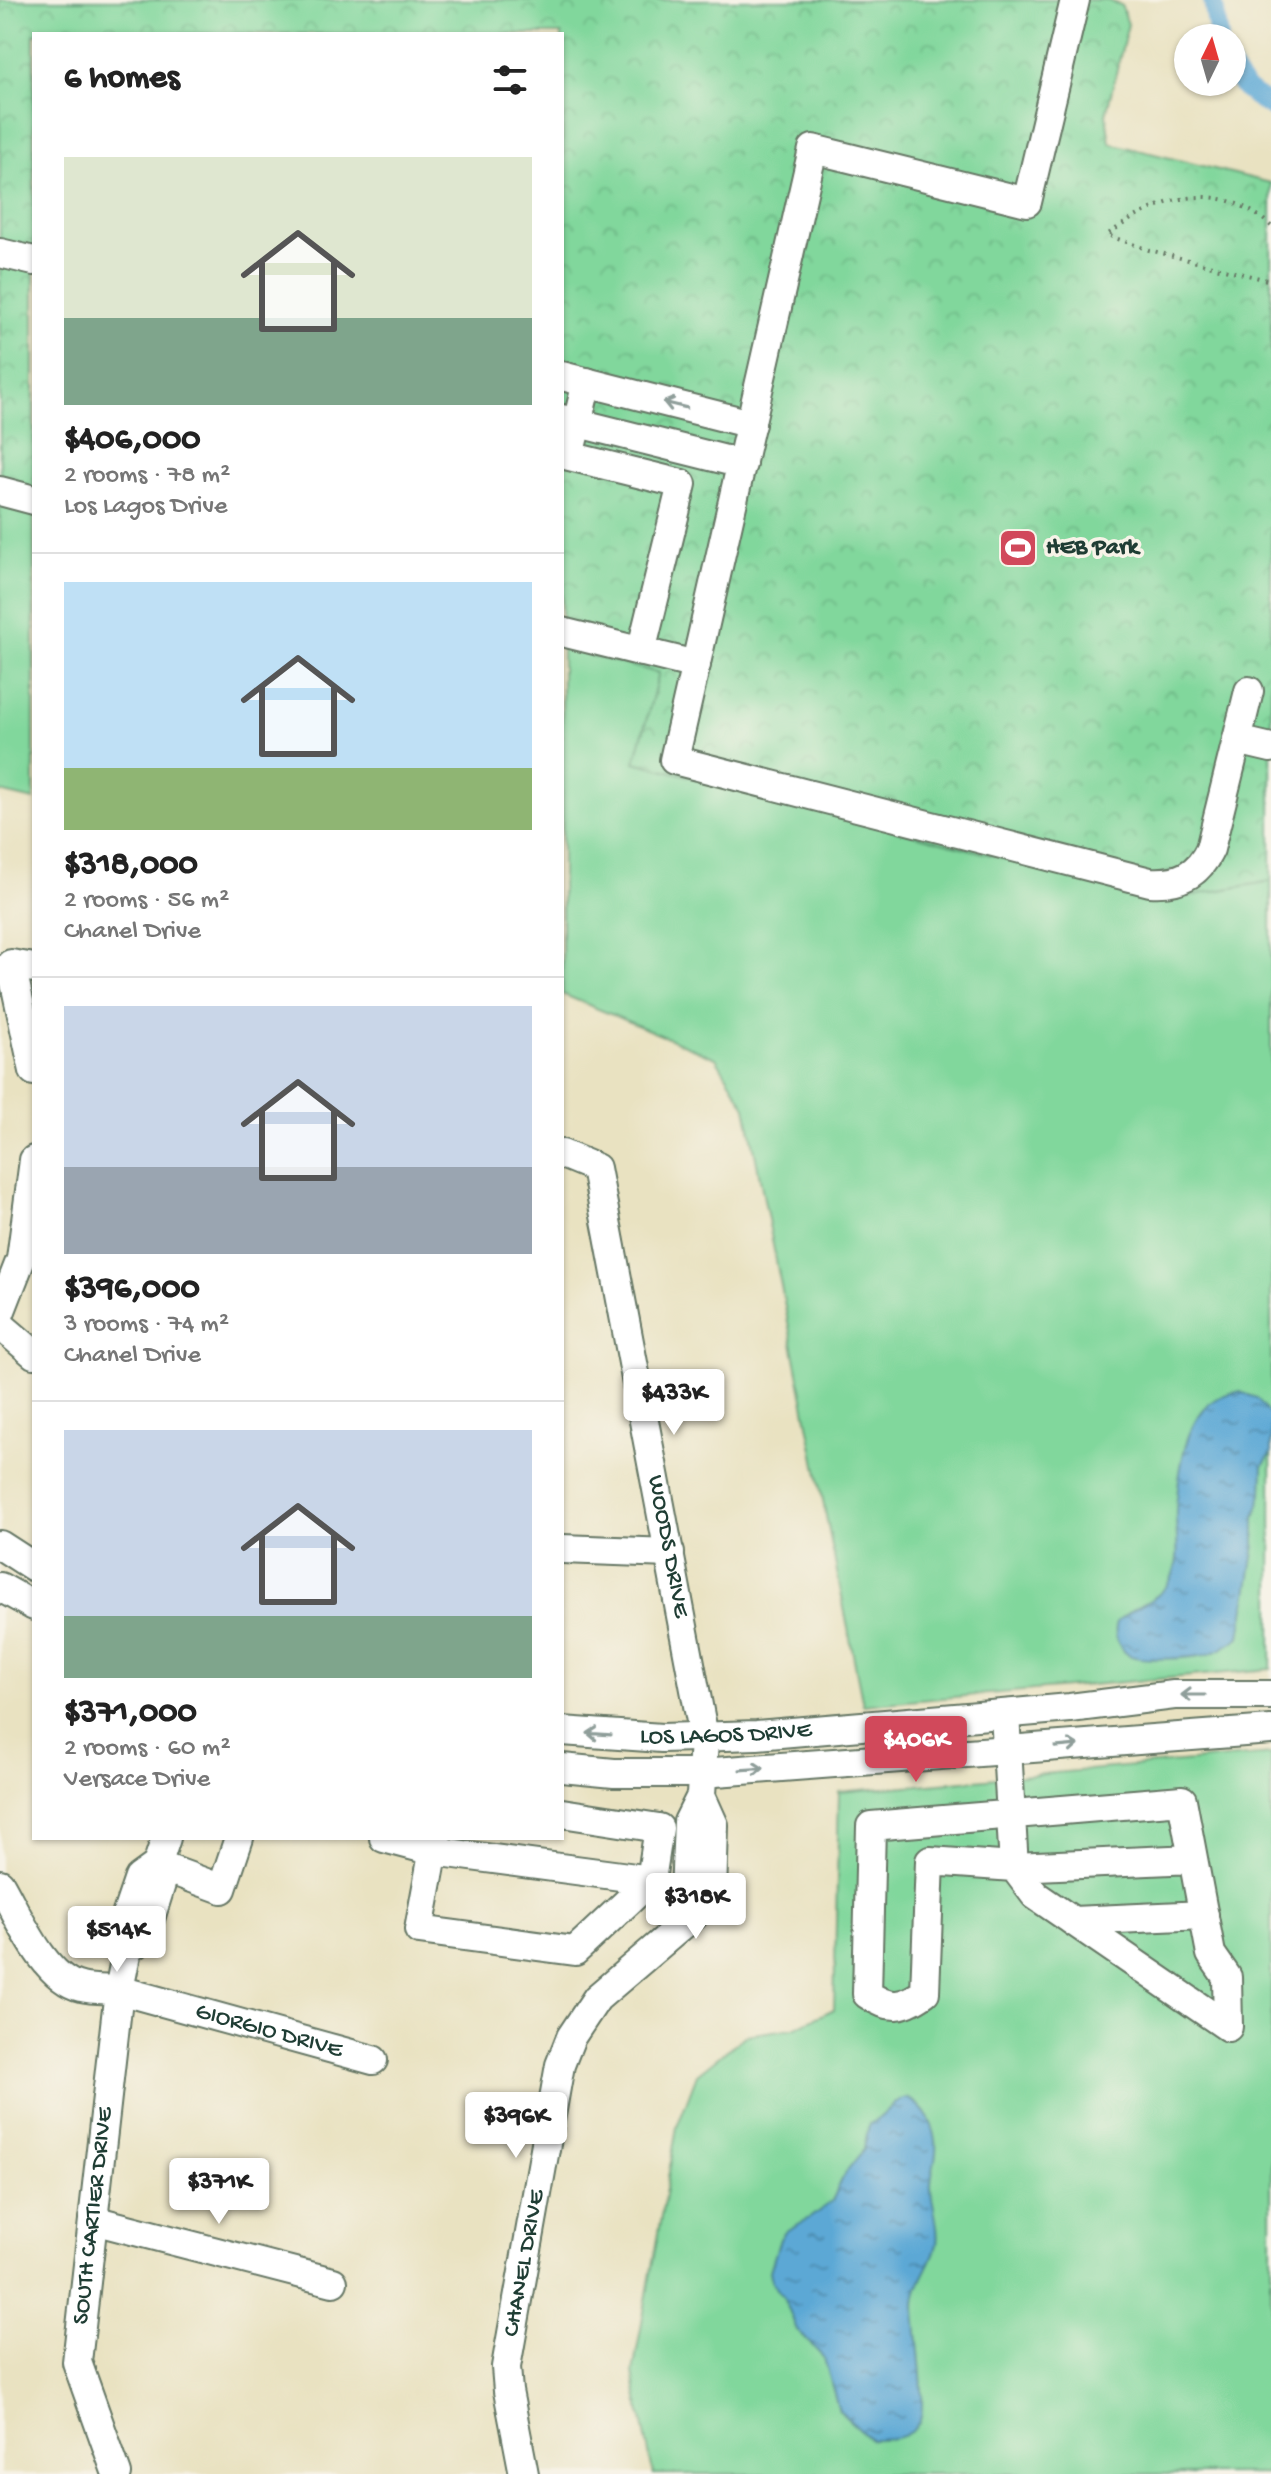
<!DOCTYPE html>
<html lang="en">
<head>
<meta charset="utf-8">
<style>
	body { margin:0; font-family:"Gochi Hand",sans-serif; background:#f6f6f6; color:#222; height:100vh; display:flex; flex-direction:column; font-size:30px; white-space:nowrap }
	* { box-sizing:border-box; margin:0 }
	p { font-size:26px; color:#767676 }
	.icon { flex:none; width:44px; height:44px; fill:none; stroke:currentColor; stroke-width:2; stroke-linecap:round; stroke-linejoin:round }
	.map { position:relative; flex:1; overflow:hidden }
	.sheet { position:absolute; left:32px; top:32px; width:532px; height:1808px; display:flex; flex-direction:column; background:#fff; border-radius:0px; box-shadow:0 2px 6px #0004 }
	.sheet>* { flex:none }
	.needle { width:52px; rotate:5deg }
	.fabs { position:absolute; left:1174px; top:24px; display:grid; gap:16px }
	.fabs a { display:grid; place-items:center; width:72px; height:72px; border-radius:50%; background:#fff; box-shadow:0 2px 6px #0004; font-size:40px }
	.price { position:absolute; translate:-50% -68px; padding:0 18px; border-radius:8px; background:#fff; color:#222; font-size:26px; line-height:52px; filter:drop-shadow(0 2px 4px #0008) }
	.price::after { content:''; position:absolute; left:50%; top:48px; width:24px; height:18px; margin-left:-12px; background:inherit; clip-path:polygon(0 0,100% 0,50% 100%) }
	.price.current { background:#d1495b; color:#fff }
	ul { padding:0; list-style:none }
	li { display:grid; align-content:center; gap:16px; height:424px; padding:0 32px }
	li+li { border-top:2px solid #e0e0e0 }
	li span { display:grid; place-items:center; height:248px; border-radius:0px; color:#555 }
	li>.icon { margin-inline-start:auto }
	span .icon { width:144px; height:144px; fill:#fffc; stroke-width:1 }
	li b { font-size:34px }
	h2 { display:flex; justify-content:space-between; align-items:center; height:96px; padding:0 32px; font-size:34px }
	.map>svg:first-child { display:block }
	.grass { fill:#81d79c; stroke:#508a68; stroke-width:2 }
	.park { fill:url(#park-crowns); stroke:#508a68; stroke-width:2 }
	.water { fill:url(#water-ripples); stroke:#3e7284; stroke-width:2 }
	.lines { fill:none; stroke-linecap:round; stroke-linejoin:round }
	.canal { stroke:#5ca8d5; stroke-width:20 }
	.minor-casing { stroke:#667765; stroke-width:32 }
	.path { stroke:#667765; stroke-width:4; stroke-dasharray:2 6; stroke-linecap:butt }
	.minor { stroke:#fff; stroke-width:28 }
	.oneway { stroke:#8f9e9a }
	.labels { text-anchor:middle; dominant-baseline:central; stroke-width:7; stroke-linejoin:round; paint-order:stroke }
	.poi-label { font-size:24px; font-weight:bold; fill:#1f3d34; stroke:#f7f3e8; text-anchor:start }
	.street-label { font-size:24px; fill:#1f3d34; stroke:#f7f3e8 }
</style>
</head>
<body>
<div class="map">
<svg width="1271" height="2474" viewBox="0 0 1271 2474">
	<defs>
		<pattern id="park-crowns" width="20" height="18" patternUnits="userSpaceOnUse" patternTransform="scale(2)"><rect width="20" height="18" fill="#81d79c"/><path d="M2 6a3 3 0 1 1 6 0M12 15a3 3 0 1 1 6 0" fill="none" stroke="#6fb987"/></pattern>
		<pattern id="water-ripples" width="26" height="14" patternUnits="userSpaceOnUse" patternTransform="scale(2)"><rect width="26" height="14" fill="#5ca8d5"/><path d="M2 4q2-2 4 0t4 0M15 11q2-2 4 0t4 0" fill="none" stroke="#4b8aae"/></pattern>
	</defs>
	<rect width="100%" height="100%" fill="#f7f3e8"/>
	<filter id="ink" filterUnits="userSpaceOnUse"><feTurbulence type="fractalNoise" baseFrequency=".0125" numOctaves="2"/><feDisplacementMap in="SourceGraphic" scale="16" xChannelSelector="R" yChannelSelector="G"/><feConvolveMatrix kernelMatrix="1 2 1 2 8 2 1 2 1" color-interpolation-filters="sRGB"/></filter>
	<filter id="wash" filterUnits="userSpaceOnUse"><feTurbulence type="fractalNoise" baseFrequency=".006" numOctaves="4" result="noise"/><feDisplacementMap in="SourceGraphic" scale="32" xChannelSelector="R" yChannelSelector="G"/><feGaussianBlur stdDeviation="1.8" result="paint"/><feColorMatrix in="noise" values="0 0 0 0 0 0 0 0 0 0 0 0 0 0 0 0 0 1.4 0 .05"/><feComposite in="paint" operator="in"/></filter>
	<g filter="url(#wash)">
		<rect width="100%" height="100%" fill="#e9e2c1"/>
		<g class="grass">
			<path d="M0,502L34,511V800L0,792Z"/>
			<path d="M562,648L659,673L636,762L1165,900L1271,881V1669L863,1705L746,1107L716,1058L562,994Z"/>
			<path d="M1271,1754V2474H653L633,2373L677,2127L697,2074L746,2035L794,2028L834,2009L839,1792Z"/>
		</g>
		<path class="park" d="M0,0H1106L1121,5L1128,24L1106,114L1110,143L1271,183V881L1165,900L635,762L659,673L562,648V34H34V511L0,502Z"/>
		<g class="water">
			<path d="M1240,1392L1257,1398L1271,1417V1453L1263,1466L1262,1494L1255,1517V1545L1240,1637C1231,1643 1222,1650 1212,1653C1199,1658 1141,1662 1129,1655C1118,1649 1113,1634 1117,1622C1136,1602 1159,1604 1172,1577C1182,1559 1175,1530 1176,1510C1179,1467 1186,1394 1240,1392Z"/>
			<path d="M907,2098C927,2107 938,2131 936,2153C935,2166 930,2177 931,2189C932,2207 940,2226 937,2244C932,2266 915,2283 915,2306C915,2331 928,2403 919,2422C910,2439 889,2440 871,2440L839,2411L824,2358L797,2330L784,2298L772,2282L770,2271L780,2239L786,2231L811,2217L832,2201L845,2173L864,2149L869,2124C884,2119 891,2101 907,2098Z"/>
		</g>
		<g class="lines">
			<g class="canal">
				<path d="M1213,0L1219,38"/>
				<path d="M1232,69L1244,88L1271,107"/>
			</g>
		</g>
	</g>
	<g filter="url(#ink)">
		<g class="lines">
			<defs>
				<g id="minor">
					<path d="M1075,0L1027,202L813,149L674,760L1150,882C1179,884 1198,875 1210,849L1249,691"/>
					<path d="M0,253L34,261"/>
					<path d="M562,376L751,424"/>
					<path d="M587,382L569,456L682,484L641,652"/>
					<path d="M562,419L742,464"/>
					<path d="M0,491L34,500"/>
					<path d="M562,632L696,665"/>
					<path d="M1237,740L1271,748"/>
					<path d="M34,968L11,964L34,1071"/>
					<path id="s1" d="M562,1154L596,1168L704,1737L701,1796L688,1822L685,1893L693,1916L712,1896L714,1825L701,1796"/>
					<path d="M0,1313L21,1259L34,1160"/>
					<path d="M0,1325L34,1354"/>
					<path d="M0,1545L34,1567"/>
					<path d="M562,1549L670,1553"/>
					<path d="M0,1587L34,1606"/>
					<path d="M1005,1714L1014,1867L1035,1895L1228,2027L1227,1977L1211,1954L1182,1800L871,1826L867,1994C890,2010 903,2008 925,1992L930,1861L1014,1867L1193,1859"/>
					<path id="s2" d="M562,1731L662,1738L757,1735L1070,1708L1174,1695H1271"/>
					<path d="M562,1768L614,1773H702L1271,1730"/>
					<path d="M384,1838L433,1851L651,1880"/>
					<path d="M436,1838L419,1930L575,1951L651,1880L659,1828L562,1813"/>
					<path d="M157,1865L139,1878L121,1931L127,1950L144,1938L161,1884L157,1865L166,1838"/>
					<path d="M157,1865L222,1889L239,1838"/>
					<path id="s3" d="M0,1884C18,1915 44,1979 81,1987C93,1990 107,1989 119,1990L373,2060"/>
					<path d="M1073,1921L1204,1915"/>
					<path d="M93,2220L333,2282"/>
					<path id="s4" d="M117,2474L77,2362L119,1990L127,1950"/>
					<path id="s5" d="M524,2474L508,2391L506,2367L560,2065L571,2037L597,1998L693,1916"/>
				</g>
			</defs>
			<use href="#minor" class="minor-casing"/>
			<path class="path" d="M1271,226C1217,177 1160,197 1107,235L1149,250L1271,281"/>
			<use href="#minor" class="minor"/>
		</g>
		<defs><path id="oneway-shaft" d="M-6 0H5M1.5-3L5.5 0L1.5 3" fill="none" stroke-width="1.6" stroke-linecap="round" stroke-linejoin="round" transform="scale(2)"/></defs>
		<g class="oneway">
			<use href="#oneway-shaft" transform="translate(675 405) rotate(-166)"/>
			<use href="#oneway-shaft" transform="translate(1193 1695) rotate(-180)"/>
			<use href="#oneway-shaft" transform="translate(599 1734) rotate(-176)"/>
			<use href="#oneway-shaft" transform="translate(1067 1746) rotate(-5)"/>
			<use href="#oneway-shaft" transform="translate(752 1769) rotate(-4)"/>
		</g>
	</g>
	<defs>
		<symbol id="stadium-square" viewBox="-11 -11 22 22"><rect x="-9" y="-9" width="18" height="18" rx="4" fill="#d1495b" stroke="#f7f3e8"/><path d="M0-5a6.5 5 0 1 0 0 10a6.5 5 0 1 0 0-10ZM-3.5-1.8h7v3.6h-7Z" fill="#fff"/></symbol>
	</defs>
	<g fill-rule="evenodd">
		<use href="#stadium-square" x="996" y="526" width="44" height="44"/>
	</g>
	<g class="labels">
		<g class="poi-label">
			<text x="1046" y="548">HEB Park</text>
		</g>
		<g class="street-label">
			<text stroke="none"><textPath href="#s1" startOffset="422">WOODS DRIVE</textPath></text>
			<text stroke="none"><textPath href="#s2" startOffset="164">LOS LAGOS DRIVE</textPath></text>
			<text stroke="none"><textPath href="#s3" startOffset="328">GIORGIO DRIVE</textPath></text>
			<text stroke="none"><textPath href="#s4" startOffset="266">SOUTH CARTIER DRIVE</textPath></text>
			<text stroke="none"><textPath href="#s5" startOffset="214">CHANEL DRIVE</textPath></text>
		</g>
	</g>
</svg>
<div class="fabs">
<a><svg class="needle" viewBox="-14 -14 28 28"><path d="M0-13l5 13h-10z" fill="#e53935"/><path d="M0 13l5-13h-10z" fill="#767676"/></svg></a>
</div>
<b class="price" style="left:674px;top:1437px">$433K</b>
<b class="price current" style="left:916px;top:1784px">$406K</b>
<b class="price" style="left:696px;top:1941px">$318K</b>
<b class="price" style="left:117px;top:1974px">$514K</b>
<b class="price" style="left:516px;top:2160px">$396K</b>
<b class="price" style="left:219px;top:2226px">$371K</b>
<section class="sheet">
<h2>6 homes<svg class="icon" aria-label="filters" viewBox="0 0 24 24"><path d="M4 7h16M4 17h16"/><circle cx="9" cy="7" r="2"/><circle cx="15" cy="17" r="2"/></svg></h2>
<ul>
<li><span style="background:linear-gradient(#dfe7d0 65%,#7fa58c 0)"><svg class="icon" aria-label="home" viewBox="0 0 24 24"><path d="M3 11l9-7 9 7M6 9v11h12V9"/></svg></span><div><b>$406,000</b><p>2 rooms · 78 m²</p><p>Los Lagos Drive</p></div></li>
<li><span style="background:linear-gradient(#bfe0f5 75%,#8fb573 0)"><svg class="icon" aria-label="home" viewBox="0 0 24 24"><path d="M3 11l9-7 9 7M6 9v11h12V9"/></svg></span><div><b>$318,000</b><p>2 rooms · 56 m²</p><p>Chanel Drive</p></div></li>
<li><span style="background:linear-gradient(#c9d6e8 65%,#9aa5b1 0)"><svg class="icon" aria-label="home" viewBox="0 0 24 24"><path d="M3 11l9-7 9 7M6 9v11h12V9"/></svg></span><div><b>$396,000</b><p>3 rooms · 74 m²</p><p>Chanel Drive</p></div></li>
<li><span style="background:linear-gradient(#c9d6e8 75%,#7fa58c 0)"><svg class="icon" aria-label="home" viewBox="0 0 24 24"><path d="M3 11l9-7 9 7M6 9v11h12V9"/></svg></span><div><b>$371,000</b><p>2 rooms · 60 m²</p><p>Versace Drive</p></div></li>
</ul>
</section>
</div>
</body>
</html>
